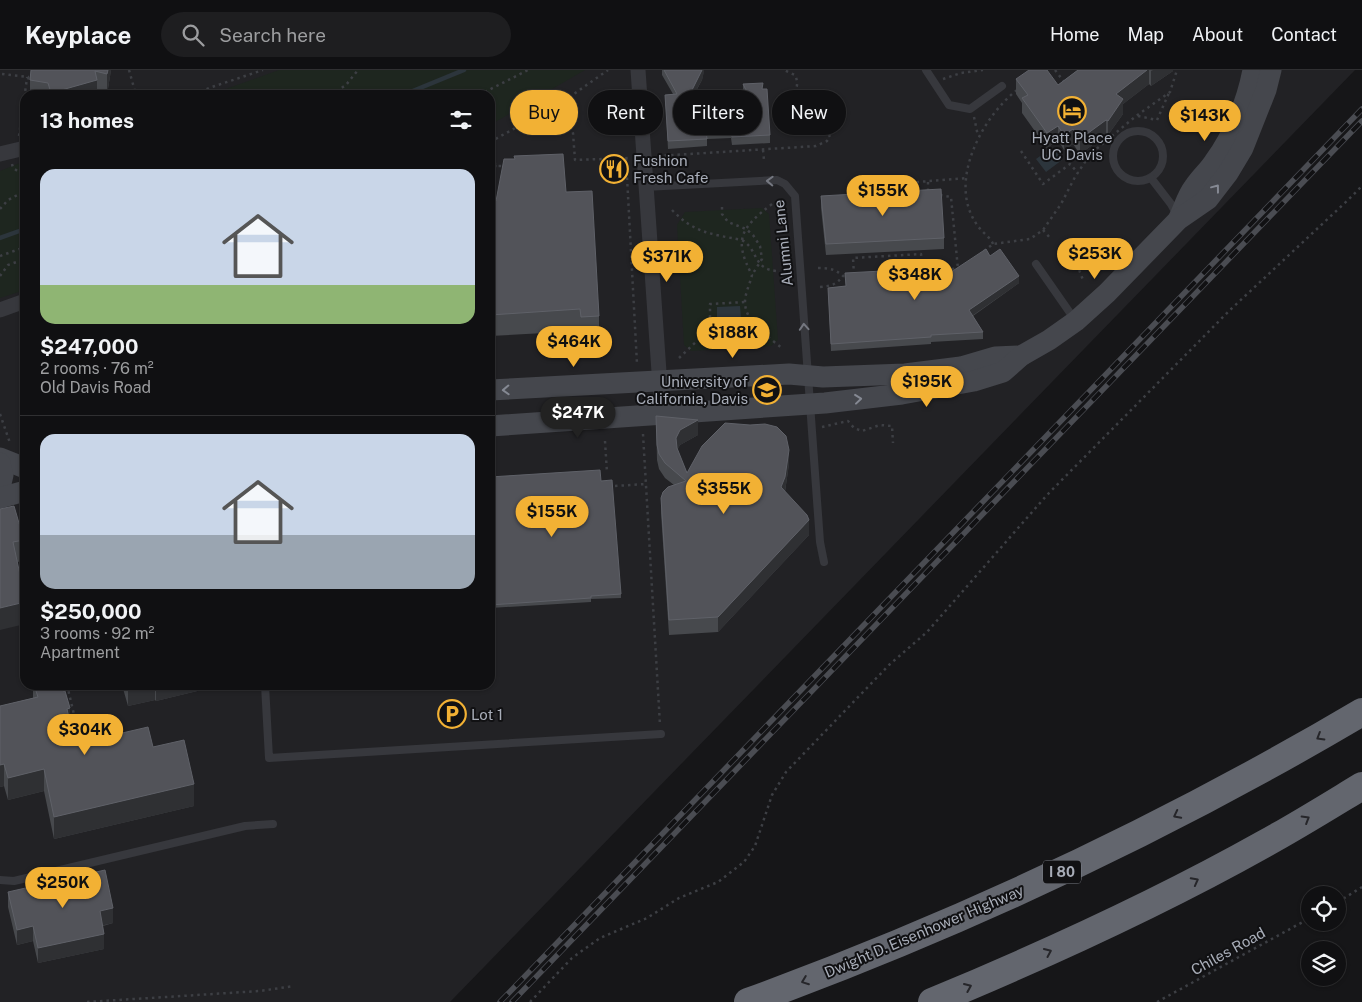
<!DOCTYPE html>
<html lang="en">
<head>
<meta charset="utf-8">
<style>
	body { margin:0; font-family:"Public Sans",sans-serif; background:#1e1e20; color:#f1f3f6; height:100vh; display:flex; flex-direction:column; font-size:19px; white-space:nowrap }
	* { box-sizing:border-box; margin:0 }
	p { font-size:16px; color:#9c9d9f }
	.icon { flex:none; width:28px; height:28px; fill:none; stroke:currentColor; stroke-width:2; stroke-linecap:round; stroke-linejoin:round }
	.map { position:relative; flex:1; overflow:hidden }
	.details { position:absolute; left:20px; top:20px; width:475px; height:600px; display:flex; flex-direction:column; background:#101012; border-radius:15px; box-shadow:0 1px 4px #0004,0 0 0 1px #303032 }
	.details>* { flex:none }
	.banner { position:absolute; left:510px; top:20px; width:475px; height:45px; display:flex; gap:10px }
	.fabs { position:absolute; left:1301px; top:816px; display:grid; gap:10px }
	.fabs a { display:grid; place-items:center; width:45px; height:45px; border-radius:50%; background:#101012; box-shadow:0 1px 4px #0004,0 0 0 1px #303032; font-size:25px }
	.price { position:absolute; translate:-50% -42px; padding:0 11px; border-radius:18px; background:#f2b134; color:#111; font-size:16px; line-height:32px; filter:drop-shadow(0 1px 2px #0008) }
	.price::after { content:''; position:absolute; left:50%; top:30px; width:15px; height:11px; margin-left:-8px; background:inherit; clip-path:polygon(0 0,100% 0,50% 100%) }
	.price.current { background:#222; color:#fff }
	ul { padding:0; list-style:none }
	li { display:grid; align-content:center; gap:10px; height:265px; padding:0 20px }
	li+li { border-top:1px solid #303032 }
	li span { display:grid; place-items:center; height:155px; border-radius:15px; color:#555 }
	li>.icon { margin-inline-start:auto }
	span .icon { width:90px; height:90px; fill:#fffc; stroke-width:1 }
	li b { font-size:21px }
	h2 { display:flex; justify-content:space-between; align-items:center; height:60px; padding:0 20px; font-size:21px }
	.chip { padding:0 18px; border-radius:22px; background:#101012; box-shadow:0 1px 4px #0004,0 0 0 1px #303032; font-size:18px; line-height:45px }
	.chip.current { background:#f2b134; color:#111 }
	header { display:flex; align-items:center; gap:30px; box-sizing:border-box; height:70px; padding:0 25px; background:#101012; border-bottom:1px solid #303032 }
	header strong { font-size:24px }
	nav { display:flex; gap:28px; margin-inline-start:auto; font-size:18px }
	.search { width:350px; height:45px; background:#1e1e20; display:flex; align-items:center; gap:12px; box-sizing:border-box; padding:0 18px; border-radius:28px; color:#9c9d9f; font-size:19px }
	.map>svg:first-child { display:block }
	.built { fill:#222225; fill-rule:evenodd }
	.green { fill:#1e261f }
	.water { fill:#2c353c }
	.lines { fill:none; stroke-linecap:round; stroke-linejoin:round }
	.stream { stroke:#2c353c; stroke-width:4.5 }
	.path { stroke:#3d3f44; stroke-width:2.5; stroke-dasharray:2.5 4; stroke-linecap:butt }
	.lane { stroke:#37383d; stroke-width:8 }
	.street { stroke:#37383d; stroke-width:15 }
	.secondary { stroke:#45474d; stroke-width:21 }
	.highway { stroke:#63666e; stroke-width:28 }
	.rail-casing { stroke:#4a4c52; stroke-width:5.5 }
	.rail { stroke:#111113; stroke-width:4; stroke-dasharray:11; stroke-linecap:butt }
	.wall { fill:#47494d }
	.shaded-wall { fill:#2f3033 }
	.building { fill:#525359; stroke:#5f6168 }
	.oneway { stroke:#757881 }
	.oneway2 { stroke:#858993 }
	.oneway3 { stroke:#26262a }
	.labels { text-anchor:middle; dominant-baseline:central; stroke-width:4; stroke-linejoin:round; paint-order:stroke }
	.shield { fill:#111113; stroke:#7b7e86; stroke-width:1 }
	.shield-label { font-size:14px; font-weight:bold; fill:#a8adb8 }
	.poi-label { font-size:15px; fill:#a8adb8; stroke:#111113; text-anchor:start }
	.street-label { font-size:15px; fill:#a8adb8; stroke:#111113 }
</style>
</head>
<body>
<header>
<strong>Keyplace</strong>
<div class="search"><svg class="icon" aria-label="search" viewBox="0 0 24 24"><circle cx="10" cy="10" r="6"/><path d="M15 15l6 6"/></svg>Search here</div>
<nav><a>Home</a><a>Map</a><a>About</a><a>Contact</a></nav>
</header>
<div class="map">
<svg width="1362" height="932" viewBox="0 0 1362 932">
	<rect width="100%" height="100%" fill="#161618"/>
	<path class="built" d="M0,0H1355L450,932H0ZM25,25H490V615H25Z"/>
	<g class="green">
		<path d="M279,0H585L490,55V25H209Z"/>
		<path d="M25,91V220L0,228V101Z"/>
		<path d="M762,138L769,144L778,270L771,276L691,281L684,275L677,155L685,142Z"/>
	</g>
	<g class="water">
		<path d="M1054,79L1062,90L1046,102L1036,89L1043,84L1045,86Z"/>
		<path d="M740,236L741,248L717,249V237Z"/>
	</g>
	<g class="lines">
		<g class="stream">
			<path d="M403,25L464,0"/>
			<path d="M0,168L25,159"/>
		</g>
		<g class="path">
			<path d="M129,0L136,25"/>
			<path d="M1055,0L1065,13"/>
			<path d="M2,4L29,7"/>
			<path d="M943,9L961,3L983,0"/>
			<path d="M195,25L209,18L263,0"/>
			<path d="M331,25L346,15L358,0"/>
			<path d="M479,25L528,0"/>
			<path d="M564,31L573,63L575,90L631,88"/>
			<path d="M1138,46L1157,50L1169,23"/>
			<path d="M974,47L978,66"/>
			<path d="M19,66L27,8L33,9"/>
			<path d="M490,72L564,31L608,0"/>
			<path d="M763,80L764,90"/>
			<path d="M1021,81L1043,114L1070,94L1078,103"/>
			<path d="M658,86L816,76L827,71L830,67L826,60H821L812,63L807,60V56L812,47L809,38L805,36L793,42L786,39L785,33C793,24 801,18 795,5L784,0"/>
			<path d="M490,87L497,96H504"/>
			<path d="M626,88L637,294"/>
			<path d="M12,94L13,98L25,106"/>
			<path d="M490,97L497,96"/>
			<path d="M928,112V122H929"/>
			<path d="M912,124L913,116L918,112L967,108"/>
			<path d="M940,125L951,127L958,199"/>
			<path d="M772,134C741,158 733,169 752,205C750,214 745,223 745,232C745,253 769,267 783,279"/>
			<path d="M722,137V144L728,152L746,159L753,165L760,176L762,189L752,205"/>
			<path d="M0,139L8,130L25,121"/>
			<path d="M672,140C694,163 711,164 742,170C759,180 752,199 777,201"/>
			<path d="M1043,160L1051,169"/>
			<path d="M993,174C991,169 987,166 983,162C977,156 972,148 969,139C955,98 986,44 1017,20"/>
			<path d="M984,181L993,174L1030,169L1043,160L1061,134L1075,107L1085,92L1094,81L1136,46L1170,22L1177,0"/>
			<path d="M1062,181L1078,197L1083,210"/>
			<path d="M0,186L25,177"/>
			<path d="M818,198C829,198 835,199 843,206H847"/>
			<path d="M939,201L959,198"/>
			<path d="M854,205L853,188L921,184L923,200"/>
			<path d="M0,206L8,195L25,189"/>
			<path d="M820,217C831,216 836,215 843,206"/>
			<path d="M679,288L701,267L710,250V234L745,232"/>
			<path d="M0,344L10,373"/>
			<path d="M822,357L848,351L854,358L862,361L880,355L892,356L893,373"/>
			<path d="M643,364L660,655"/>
			<path d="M605,371L607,403"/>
			<path d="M615,416L646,414"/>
			<path d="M67,615L81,674"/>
			<path d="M1338,832L1362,817"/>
			<path d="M87,932L260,921L294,916"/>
			<path d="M530,932L572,888L600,868L647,848L679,828L718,812L744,792L755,776L772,725L786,702L889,595L927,562L1047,425L1230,240L1348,130L1362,116"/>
			<path d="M1157,932L1310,848"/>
		</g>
		<g class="lane">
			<path d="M926,0L949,35L970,39L1002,16"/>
			<circle cx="1138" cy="86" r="25"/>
			<path d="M1151,108L1171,134L1177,145"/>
			<path d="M645,117L777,110L785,114L795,126L820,472L824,492"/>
			<path d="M1036,194L1075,250"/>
			<path d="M265,615L269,688L661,664"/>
			<path d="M0,810L14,811L245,756L273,754"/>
		</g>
		<g class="street">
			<path d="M638,0L662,345"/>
			<path d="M0,84L25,78"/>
			<path d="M0,240L25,231"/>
		</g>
		<g class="secondary">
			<path d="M1179,148C1184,138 1187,126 1194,117C1200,108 1208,101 1214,92C1233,66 1247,32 1253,0"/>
			<path d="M490,320L789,304L823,307L905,304L961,297L995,287L1021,286"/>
			<path d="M490,356L825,333L902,324L974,311L1003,302L1021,286L1049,270L1076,251L1107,223L1179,149L1208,129L1228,103L1243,78L1266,20L1271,0"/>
			<path d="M0,388L25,398"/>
			<path d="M0,393L3,405L0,418"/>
			<path d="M0,428L25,421"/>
		</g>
		<g class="highway">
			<path d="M748,932C961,854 1166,758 1362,642"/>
			<path d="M932,932C1045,885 1157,834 1264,774C1297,756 1329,736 1362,716"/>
		</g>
		<defs>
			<g id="rail">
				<path d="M500,932L1362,39"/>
				<path d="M512,932L1362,51"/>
			</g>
		</defs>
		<use href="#rail" class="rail-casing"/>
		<use href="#rail" class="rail"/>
	</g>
	<g class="wall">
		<path d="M31,0H111L107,25L97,23V25H30V10Z"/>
		<path d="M662,0H704L702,10L695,23L704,30L729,28V21L743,20V14L763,19L770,65V73L732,75L731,68L707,69V76L668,79L665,25L673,24L662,5Z"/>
		<path d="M1078,0H1173V1L1151,16L1149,14L1123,34V44L1108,65H1106L1080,84L1073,74L1064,80L1058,70L1047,78L1022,43V33L1016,24V9L1058,15Z"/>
		<path d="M566,122L599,246V268H581L580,261L490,266V131Z"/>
		<path d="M821,126L944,168V179L826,185L821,138Z"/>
		<path d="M990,186L1019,213L973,246L983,262V269L931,272V274L831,281L828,218L846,216L845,203L945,206Z"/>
		<path d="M656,346L698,365L680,375L677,380L687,403L789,394L785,422L809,465L718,562L669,565L661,443V428L674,415L665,408L659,399L657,390Z"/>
		<path d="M490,407L601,411L621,524V528L591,529V532L490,538Z"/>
		<path d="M0,439L24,470V491L17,492Z"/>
		<path d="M33,615H54L70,651L75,674L153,677L194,736L54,769L44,721L8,730L4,716L0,717V636L33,628Z"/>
		<path d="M122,615H222L156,631L155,630L128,636Z"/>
		<path d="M8,822L113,853L103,856L104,879L38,893L33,871L17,875L8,837Z"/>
	</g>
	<g class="shaded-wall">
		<path d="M108,0H111L107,25V4Z"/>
		<path d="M702,0H704V2L702,10L690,31V24Z"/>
		<path d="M1147,0H1149V14L1123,34V44L1108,65V51L1116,24Z"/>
		<path d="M1153,0H1173V1L1151,16V1Z"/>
		<path d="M97,10V25H51V23Z"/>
		<path d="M1106,50V65L1080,84V69Z"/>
		<path d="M1058,56V70L1047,78V63Z"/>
		<path d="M1073,59V74L1064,80V65Z"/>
		<path d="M1019,206V213L969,248V240Z"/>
		<path d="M698,350V365L680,375L676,383V368L680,360Z"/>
		<path d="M789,380V394L785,421L781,417Z"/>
		<path d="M809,450V465L718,562V547Z"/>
		<path d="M25,532V554L0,560V538Z"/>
		<path d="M128,615H155V630L128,636Z"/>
		<path d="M156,615H222L156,631Z"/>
		<path d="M70,638V659L67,639Z"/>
		<path d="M4,694V716L0,717V695Z"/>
		<path d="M44,699V721L8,730V708Z"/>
		<path d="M194,714V736L54,769V747Z"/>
		<path d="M113,838V853L100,856V841Z"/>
		<path d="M33,856V871L17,875V860Z"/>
		<path d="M104,864V879L38,893V878Z"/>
	</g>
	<g class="building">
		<path d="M31,0H108L107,4L95,1L97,10L51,23L48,13L30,10Z"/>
		<path d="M664,0H702L690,24L704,22V30L729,28V21L746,20L743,14L763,13L762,19H767L770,65L732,67L731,60L706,61L707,69L668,71L665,25L677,24Z"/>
		<path d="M1029,0H1047L1058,15L1078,0H1147L1116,24L1123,29L1108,51L1106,50L1080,69L1073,59L1064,65L1058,56L1047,63L1022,28L1028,25L1016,9Z"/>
		<path d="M563,84L566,122L592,121L599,246L581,247L580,239L490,245V131H496L504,89H515L514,86Z"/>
		<path d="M941,119L944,168L826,174L821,126Z"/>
		<path d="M986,179L990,186L1000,179L1019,206L969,240L983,262L931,265V267L831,274L828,218L846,216L845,203L939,198L945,206Z"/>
		<path d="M656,346L698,350L680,360L676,368L677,378L687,403L702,376L725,353L750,355L765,354L777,357L786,366L789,380L785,407L781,417L807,445L809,450L718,547L669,550L661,428L663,422L668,417L686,411L665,393L659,384L657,375Z"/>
		<path d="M600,400L601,411L612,410L621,524L591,526V528L490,535V407Z"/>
		<path d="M14,436L24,470L13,472L25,528V532L0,538V439Z"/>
		<path d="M34,615H54V617L61,615L63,621H65L70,638L67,639L75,674L148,657L153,677L184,670L194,714L54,747L44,699L8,708L4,694L0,695V636L38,627Z"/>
		<path d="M105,800L113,838L100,841L104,864L38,878L33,856L17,860L8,822Z"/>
	</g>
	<defs><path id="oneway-chevron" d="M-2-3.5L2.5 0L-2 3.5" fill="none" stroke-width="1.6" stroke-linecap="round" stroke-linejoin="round" transform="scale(1.25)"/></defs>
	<g class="oneway">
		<use href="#oneway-chevron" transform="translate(770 111) rotate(-178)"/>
		<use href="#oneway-chevron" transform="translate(804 257) rotate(-94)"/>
	</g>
	<g class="oneway2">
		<use href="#oneway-chevron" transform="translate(1216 118) rotate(-53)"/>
		<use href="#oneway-chevron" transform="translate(506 320) rotate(178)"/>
		<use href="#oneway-chevron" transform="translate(858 329) rotate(-6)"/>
	</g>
	<g class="oneway3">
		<use href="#oneway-chevron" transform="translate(1320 667) rotate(149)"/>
		<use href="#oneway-chevron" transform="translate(1177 745) rotate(153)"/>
		<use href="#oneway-chevron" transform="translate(1306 749) rotate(-31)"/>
		<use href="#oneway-chevron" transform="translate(1195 811) rotate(-28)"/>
		<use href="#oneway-chevron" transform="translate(1048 882) rotate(-24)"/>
		<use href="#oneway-chevron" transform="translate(805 911) rotate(159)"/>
		<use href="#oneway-chevron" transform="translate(968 917) rotate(-23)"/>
	</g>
	<defs>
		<symbol id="hotel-ring" viewBox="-11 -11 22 22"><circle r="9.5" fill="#111113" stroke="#f2b134" stroke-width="1.5"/><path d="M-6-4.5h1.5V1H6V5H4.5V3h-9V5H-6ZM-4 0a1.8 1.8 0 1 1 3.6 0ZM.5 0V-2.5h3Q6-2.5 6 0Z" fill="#f2b134"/></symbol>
		<symbol id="restaurant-ring" viewBox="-11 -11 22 22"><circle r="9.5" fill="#111113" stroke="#f2b134" stroke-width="1.5"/><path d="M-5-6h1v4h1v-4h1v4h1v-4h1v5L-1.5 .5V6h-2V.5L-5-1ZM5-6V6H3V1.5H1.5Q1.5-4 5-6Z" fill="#f2b134"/></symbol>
		<symbol id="university-ring" viewBox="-11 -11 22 22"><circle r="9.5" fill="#111113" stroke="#f2b134" stroke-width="1.5"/><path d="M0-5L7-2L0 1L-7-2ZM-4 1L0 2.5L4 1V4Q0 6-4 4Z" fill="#f2b134"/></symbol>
		<symbol id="parking-ring" viewBox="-11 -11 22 22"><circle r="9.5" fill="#111113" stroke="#f2b134" stroke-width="1.5"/><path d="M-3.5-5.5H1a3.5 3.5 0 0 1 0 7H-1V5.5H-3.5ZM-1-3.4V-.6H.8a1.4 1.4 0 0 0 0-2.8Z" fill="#f2b134"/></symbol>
	</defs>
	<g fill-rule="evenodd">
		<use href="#hotel-ring" x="1056" y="25" width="32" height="32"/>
		<use href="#restaurant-ring" x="598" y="83" width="32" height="32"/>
		<use href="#university-ring" x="751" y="304" width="32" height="32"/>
		<use href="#parking-ring" x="436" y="628" width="32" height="32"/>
	</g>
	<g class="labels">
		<rect class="shield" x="1043" y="790.5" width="38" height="23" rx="4"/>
		<g class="shield-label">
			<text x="1062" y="802">I 80</text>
		</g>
		<g class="poi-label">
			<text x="1072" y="67" text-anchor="middle">Hyatt Place<tspan x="1072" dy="17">UC Davis</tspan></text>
			<text x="633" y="90">Fushion<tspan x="633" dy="17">Fresh Cafe</tspan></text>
			<text x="748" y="311" text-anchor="end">University of<tspan x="748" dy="17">California, Davis</tspan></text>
			<text x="471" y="644">Lot 1</text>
		</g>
		<g class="street-label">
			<text transform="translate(783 173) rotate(-96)">Alumni Lane</text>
			<text transform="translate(924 861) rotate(-23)">Dwight D. Eisenhower Highway</text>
			<text transform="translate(1228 881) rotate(-29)">Chiles Road</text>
		</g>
	</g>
</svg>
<div class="fabs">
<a><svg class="icon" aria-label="locate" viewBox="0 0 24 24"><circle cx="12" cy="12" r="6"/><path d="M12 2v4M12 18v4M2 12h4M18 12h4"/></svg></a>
<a><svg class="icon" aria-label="layers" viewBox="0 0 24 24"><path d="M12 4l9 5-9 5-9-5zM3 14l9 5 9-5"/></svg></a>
</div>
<b class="price" style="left:1205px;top:72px">$143K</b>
<b class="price" style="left:883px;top:147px">$155K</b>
<b class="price" style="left:1095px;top:210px">$253K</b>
<b class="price" style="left:667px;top:213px">$371K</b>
<b class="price" style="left:915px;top:231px">$348K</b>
<b class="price" style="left:733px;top:289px">$188K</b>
<b class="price" style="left:574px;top:298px">$464K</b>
<b class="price" style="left:927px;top:338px">$195K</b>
<b class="price current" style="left:578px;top:369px">$247K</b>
<b class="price" style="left:724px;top:445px">$355K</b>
<b class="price" style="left:552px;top:468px">$155K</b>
<b class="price" style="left:85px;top:686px">$304K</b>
<b class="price" style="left:63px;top:839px">$250K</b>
<div class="banner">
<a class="chip current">Buy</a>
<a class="chip">Rent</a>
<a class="chip">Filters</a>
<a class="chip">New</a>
</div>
<section class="details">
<h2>13 homes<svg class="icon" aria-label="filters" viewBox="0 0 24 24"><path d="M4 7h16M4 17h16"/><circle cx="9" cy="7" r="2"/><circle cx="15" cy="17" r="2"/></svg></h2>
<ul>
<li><span style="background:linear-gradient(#c9d6e8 75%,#8fb573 0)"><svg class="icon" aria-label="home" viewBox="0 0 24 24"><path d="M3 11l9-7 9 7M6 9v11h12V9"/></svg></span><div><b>$247,000</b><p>2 rooms · 76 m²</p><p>Old Davis Road</p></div></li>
<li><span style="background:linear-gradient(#c9d6e8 65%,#9aa5b1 0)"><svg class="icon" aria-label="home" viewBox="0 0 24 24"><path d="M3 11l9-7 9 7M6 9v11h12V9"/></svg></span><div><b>$250,000</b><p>3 rooms · 92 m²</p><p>Apartment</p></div></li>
</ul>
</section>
</div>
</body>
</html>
